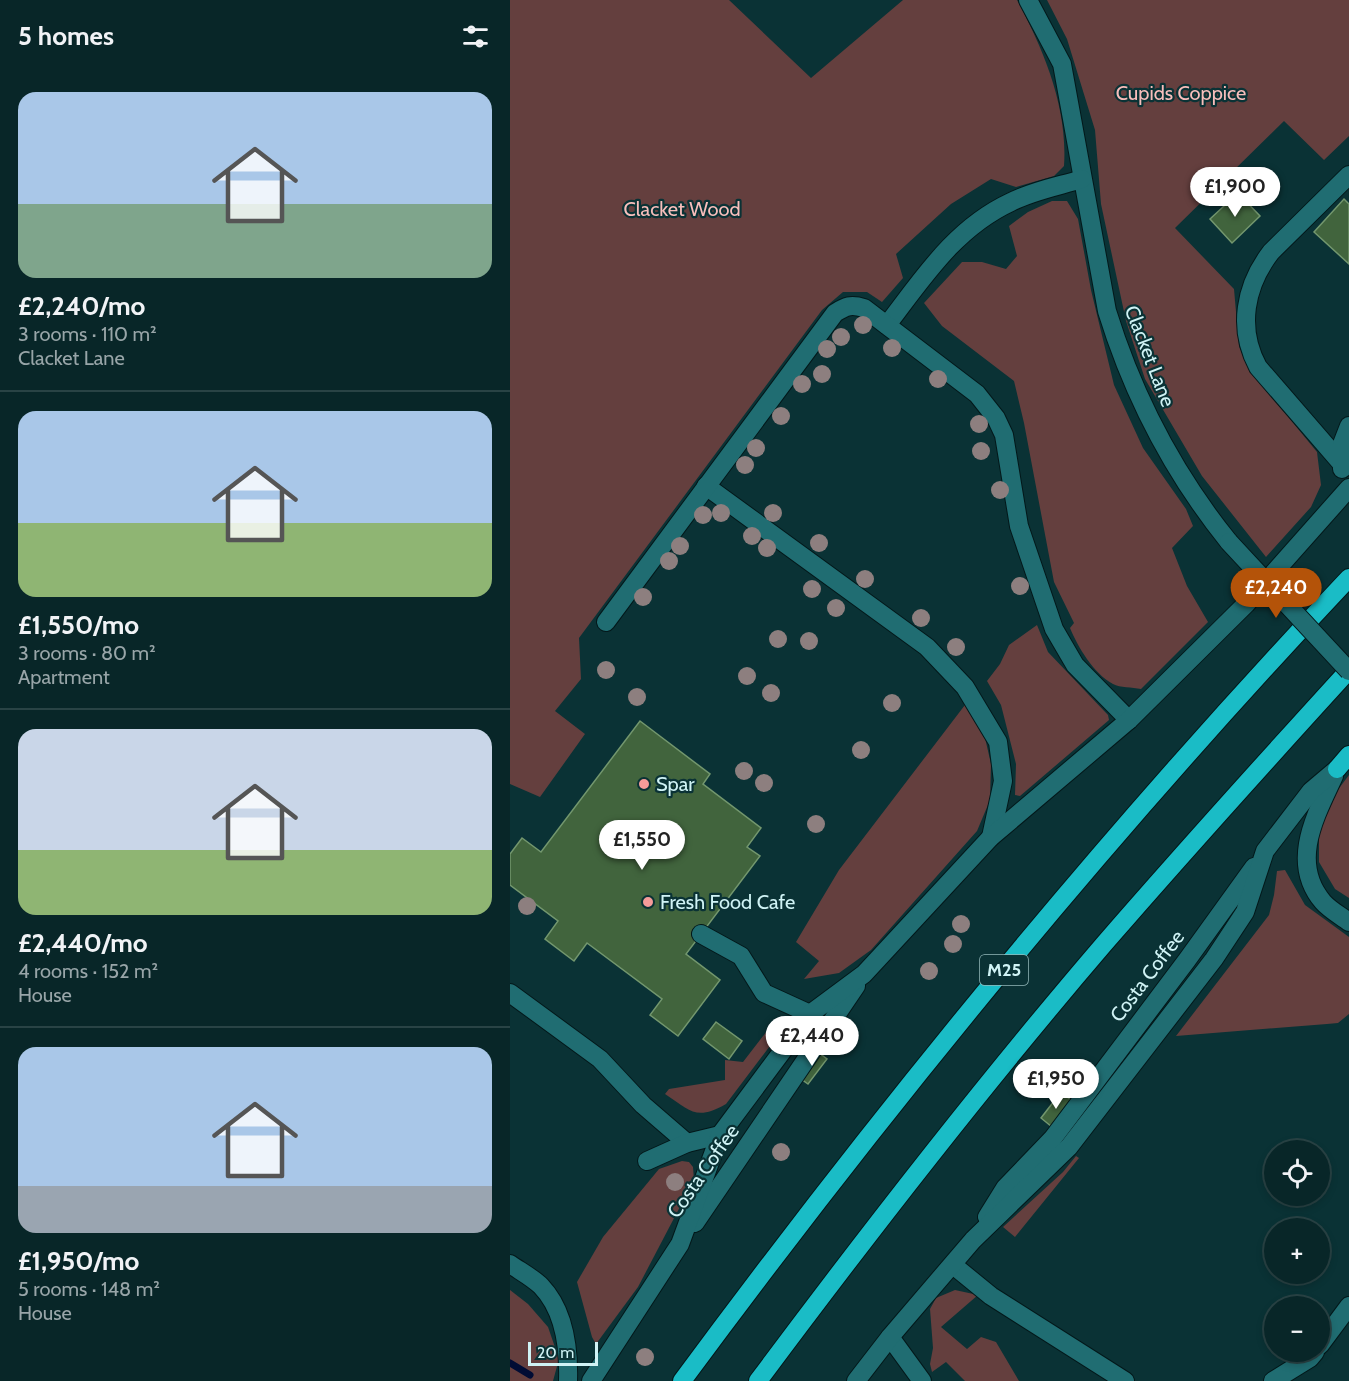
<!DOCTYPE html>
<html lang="en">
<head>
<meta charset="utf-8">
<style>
	body { margin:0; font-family:Cabin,sans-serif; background:#163234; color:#f1f3f6; height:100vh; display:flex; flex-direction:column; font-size:22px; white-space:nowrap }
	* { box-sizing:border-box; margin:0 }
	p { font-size:20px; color:#98a5a8 }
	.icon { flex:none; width:33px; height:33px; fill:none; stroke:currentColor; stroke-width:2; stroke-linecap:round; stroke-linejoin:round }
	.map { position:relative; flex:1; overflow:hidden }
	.sheet { display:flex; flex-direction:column; background:#082628; width:510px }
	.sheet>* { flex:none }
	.fabs { position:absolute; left:754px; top:1140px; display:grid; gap:12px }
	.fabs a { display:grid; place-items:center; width:66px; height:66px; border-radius:50%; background:#082628; box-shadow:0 3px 9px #0003,0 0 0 2px #294345; font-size:30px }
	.scale { position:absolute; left:18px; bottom:15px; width:70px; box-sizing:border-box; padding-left:6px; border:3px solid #d0f3f5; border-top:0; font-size:16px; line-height:21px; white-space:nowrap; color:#d0f3f5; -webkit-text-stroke:4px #0a3235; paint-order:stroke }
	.price { position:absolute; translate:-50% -51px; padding:0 14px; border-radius:21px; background:#fff; color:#222; font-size:20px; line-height:39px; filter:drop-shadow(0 2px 3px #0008) }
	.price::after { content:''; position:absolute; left:50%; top:36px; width:18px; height:14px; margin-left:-9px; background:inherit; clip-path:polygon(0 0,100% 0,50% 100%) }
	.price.active { background:#b45309; color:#fff }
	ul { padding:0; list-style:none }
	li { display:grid; align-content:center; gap:12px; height:318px; padding:0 18px }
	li+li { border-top:2px solid #294345 }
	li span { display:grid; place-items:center; height:186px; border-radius:18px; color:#555 }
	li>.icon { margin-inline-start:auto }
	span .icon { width:108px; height:108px; fill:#fffc; stroke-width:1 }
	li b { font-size:26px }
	h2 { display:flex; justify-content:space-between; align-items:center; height:72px; padding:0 18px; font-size:26px }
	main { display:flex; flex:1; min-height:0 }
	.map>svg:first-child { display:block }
	.green { fill:#643f3e }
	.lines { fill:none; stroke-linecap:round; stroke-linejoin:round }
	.stream { stroke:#000c34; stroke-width:7 }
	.building { fill:#41643d; stroke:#73976e; stroke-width:1.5 }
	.minor-casing { stroke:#03181a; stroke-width:20 }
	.highway-casing { stroke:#03181a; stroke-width:20 }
	.minor { stroke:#206d72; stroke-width:18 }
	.highway { stroke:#1abcc6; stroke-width:18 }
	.minor-bridge-casing { stroke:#03181a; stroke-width:20; stroke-linecap:butt }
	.minor-bridge { stroke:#206d72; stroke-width:18 }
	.tree { fill:#8d7f7f }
	.poi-dot { fill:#f59b99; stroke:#0a3235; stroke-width:2 }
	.labels { text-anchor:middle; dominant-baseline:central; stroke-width:4.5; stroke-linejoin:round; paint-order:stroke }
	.shield { fill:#0a3235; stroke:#95b9bb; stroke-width:1.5 }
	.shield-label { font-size:18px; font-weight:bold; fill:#d0f3f5 }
	.park-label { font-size:20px; fill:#f8bebb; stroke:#0a3235 }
	.street-label { font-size:20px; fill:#d0f3f5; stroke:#0a3235 }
	.poi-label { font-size:20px; fill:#d0f3f5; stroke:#0a3235; text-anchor:start }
</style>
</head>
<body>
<main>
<section class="sheet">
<h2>5 homes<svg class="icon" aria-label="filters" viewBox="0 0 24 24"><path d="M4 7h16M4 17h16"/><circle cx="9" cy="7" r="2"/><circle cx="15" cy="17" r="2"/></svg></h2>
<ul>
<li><span style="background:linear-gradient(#a9c7e8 60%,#7fa58c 0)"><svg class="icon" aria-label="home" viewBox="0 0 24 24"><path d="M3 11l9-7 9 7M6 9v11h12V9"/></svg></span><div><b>£2,240/mo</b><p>3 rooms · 110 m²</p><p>Clacket Lane</p></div></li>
<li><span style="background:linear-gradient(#a9c7e8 60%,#8fb573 0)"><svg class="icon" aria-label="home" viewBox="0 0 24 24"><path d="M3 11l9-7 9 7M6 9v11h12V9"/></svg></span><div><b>£1,550/mo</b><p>3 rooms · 80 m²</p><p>Apartment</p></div></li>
<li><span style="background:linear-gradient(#c9d6e8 65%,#8fb573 0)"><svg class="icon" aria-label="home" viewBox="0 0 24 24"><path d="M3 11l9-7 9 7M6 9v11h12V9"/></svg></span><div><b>£2,440/mo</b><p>4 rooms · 152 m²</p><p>House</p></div></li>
<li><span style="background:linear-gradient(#a9c7e8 75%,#9aa5b1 0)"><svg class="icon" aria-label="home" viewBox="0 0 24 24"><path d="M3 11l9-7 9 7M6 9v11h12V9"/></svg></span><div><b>£1,950/mo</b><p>5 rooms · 148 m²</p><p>House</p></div></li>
</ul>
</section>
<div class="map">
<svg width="839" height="1381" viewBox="0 0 839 1381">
	<rect width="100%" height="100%" fill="#0a3235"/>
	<g class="green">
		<path d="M0,0H219L301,78L393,0H507C534,50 558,108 554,166L544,176L506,187L481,179L441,204L386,254L393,278L372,302L357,292H333L312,310L69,638L71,679L45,711L75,734L30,797L0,784Z"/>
		<path d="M537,0H839V136L814,160L774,121L665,228L724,289L729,346L739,369L807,452L811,485L801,507L756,557L692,476L635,379L616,321L591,204L585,130L557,39Z"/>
		<path d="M542,201H557L568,219L581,290L604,385L633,448L676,509L683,526L662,548L677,586L698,622L631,689C622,687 610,688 603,684C583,673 568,647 560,628L564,623L544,582L514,423L504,381L432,326L414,303L452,262H472L496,269L507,256L499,226L518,212Z"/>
		<path d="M527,625L538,652L598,715L599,720L510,796L505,795L506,764L491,705L477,681L490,664L499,645Z"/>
		<path d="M458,701L473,729L481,764L480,800L467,831L361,950L329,973L294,979L309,961L286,942L329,870Z"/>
		<path d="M839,775V898L825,889L809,862V832L818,803Z"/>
		<path d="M775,870L795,905L839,937V1014L828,1023L817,1024L666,1036L759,915L764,895L767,871Z"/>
		<path d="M267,1018L275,1026L216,1104C186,1121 181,1111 155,1094L159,1089L215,1080V1060L233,1062Z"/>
		<path d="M566,1156L569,1158L505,1237L493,1227L553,1172Z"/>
		<path d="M172,1161L179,1162L183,1167L184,1180L128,1287L86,1344L82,1337L67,1282L93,1237L149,1169Z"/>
		<path d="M0,1290L18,1304L38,1327L49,1359L43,1381H0Z"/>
		<path d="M445,1290L468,1295L431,1327L457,1349L471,1337L486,1342L509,1381H455L436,1362L422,1372L420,1364L423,1348L420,1309L426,1298Z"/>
	</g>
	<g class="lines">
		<path class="stream" d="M0,1363L20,1375"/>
	</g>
	<g class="building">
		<path d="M728,193L750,216L722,243L700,219Z"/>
		<path d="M834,199L839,204V264L804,232Z"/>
		<path d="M130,721L200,774L193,784L251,828L237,847L250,856L176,954L210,980L168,1036L140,1015L152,999L77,943L64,961L35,939L48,921L0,885V854L12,838L31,852Z"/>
		<path d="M206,1022L232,1041L219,1059L193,1039Z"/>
		<path d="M305,1050L317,1059L298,1084L287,1076Z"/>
		<path d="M551,1092L562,1101L542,1127L531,1118Z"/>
	</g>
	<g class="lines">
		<defs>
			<g id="minor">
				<path d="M518,0L552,64L597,311C623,395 664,474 719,542"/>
				<path d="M377,325C413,278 445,228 501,202C522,191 549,186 572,179"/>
				<path d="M832,464L748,367C727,328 735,286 761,252L839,175"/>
				<path d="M832,469V444L839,426"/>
				<path d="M196,486L417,647L455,687L488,742L493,781L481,837"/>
				<path d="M96,622L325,313C336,306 341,304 354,308L467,394L486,418L494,435L509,526L544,629L565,665L619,720"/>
				<path d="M824,776C806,815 779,862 813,902C820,910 831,916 839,922"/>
				<path d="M191,934L231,956L254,993L300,1014"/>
				<path d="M0,993L90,1059L133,1105L177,1143"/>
				<path d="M137,1161L177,1143L210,1135"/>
				<path d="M477,1217L495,1188L543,1138L677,960L744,867"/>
				<path d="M185,1223L346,986"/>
				<path d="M0,1264C10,1271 23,1278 31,1286C54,1310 59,1349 58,1381"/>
				<path d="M443,1265L481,1296L615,1381"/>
				<path d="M380,1337L412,1381"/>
				<path d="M810,1345L839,1306"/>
				<path d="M81,1381L170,1244L210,1135L300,1014L354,974L481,837L619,720L736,604L839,488"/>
				<path d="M346,1381L380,1337L463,1240L559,1147L704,959L735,912L755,851L801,791L827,769"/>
				<path d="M763,1381L800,1358L805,1352"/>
			</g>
			<g id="highway">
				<path d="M827,769L839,755"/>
				<path d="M172,1381C379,1101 600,831 839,578"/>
				<path d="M248,1381C359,1232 473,1085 594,944C674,852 756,761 839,670"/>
			</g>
		</defs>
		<use href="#minor" class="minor-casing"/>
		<use href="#highway" class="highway-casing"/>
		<use href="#minor" class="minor"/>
		<use href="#highway" class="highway"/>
		<defs>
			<path id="minor-bridge" d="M719,542L839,671"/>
		</defs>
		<use href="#minor-bridge" class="minor-bridge-casing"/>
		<use href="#minor-bridge" class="minor-bridge"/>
	</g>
	<g class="tree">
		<circle cx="353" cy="325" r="9"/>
		<circle cx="331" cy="337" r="9"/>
		<circle cx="382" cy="348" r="9"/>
		<circle cx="317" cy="349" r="9"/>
		<circle cx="312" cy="374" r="9"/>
		<circle cx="428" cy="379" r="9"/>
		<circle cx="292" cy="384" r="9"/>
		<circle cx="271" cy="416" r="9"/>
		<circle cx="469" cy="424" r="9"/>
		<circle cx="246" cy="448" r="9"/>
		<circle cx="471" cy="451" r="9"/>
		<circle cx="235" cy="465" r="9"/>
		<circle cx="490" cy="490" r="9"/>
		<circle cx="211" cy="513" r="9"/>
		<circle cx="263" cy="513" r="9"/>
		<circle cx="193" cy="515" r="9"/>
		<circle cx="242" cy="536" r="9"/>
		<circle cx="309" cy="543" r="9"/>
		<circle cx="170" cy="546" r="9"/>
		<circle cx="257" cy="548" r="9"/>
		<circle cx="159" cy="561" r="9"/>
		<circle cx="355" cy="579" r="9"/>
		<circle cx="510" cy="586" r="9"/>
		<circle cx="302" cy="589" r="9"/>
		<circle cx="133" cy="597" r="9"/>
		<circle cx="326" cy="608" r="9"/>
		<circle cx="411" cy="618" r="9"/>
		<circle cx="268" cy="639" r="9"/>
		<circle cx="299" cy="641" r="9"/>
		<circle cx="446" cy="647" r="9"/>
		<circle cx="96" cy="670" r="9"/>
		<circle cx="237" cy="676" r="9"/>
		<circle cx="261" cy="693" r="9"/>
		<circle cx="127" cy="697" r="9"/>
		<circle cx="382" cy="703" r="9"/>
		<circle cx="351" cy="750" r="9"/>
		<circle cx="234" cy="771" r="9"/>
		<circle cx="254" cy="783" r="9"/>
		<circle cx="306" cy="824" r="9"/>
		<circle cx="17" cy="906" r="9"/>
		<circle cx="451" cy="924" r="9"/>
		<circle cx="443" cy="944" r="9"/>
		<circle cx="419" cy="971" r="9"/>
		<circle cx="271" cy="1152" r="9"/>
		<circle cx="165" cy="1182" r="9"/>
		<circle cx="135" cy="1357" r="9"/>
	</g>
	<g class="poi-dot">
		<circle cx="134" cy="784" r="6"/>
		<circle cx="138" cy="902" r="6"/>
	</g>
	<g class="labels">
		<rect class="shield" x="470" y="955" width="48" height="30" rx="4.5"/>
		<g class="shield-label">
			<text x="494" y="970">M25</text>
		</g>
		<g class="park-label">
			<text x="671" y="93">Cupids Coppice</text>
			<text x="172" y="209">Clacket Wood</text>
		</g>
		<g class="street-label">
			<text transform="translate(640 356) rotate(69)">Clacket Lane</text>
			<text transform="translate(637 976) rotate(-53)">Costa Coffee</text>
			<text transform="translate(193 1171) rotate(-55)">Costa Coffee</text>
		</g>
		<g class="poi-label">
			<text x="146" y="784">Spar</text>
			<text x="150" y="902">Fresh Food Cafe</text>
		</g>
	</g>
</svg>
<div class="fabs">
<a><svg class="icon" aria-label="locate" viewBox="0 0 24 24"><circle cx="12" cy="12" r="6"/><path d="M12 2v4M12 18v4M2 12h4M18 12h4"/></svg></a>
<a>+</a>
<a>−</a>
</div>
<div class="scale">20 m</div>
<b class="price" style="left:725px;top:218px">£1,900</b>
<b class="price active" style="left:766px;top:619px">£2,240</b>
<b class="price" style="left:132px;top:871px">£1,550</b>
<b class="price" style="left:302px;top:1067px">£2,440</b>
<b class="price" style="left:546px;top:1110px">£1,950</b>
</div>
</main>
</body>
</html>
